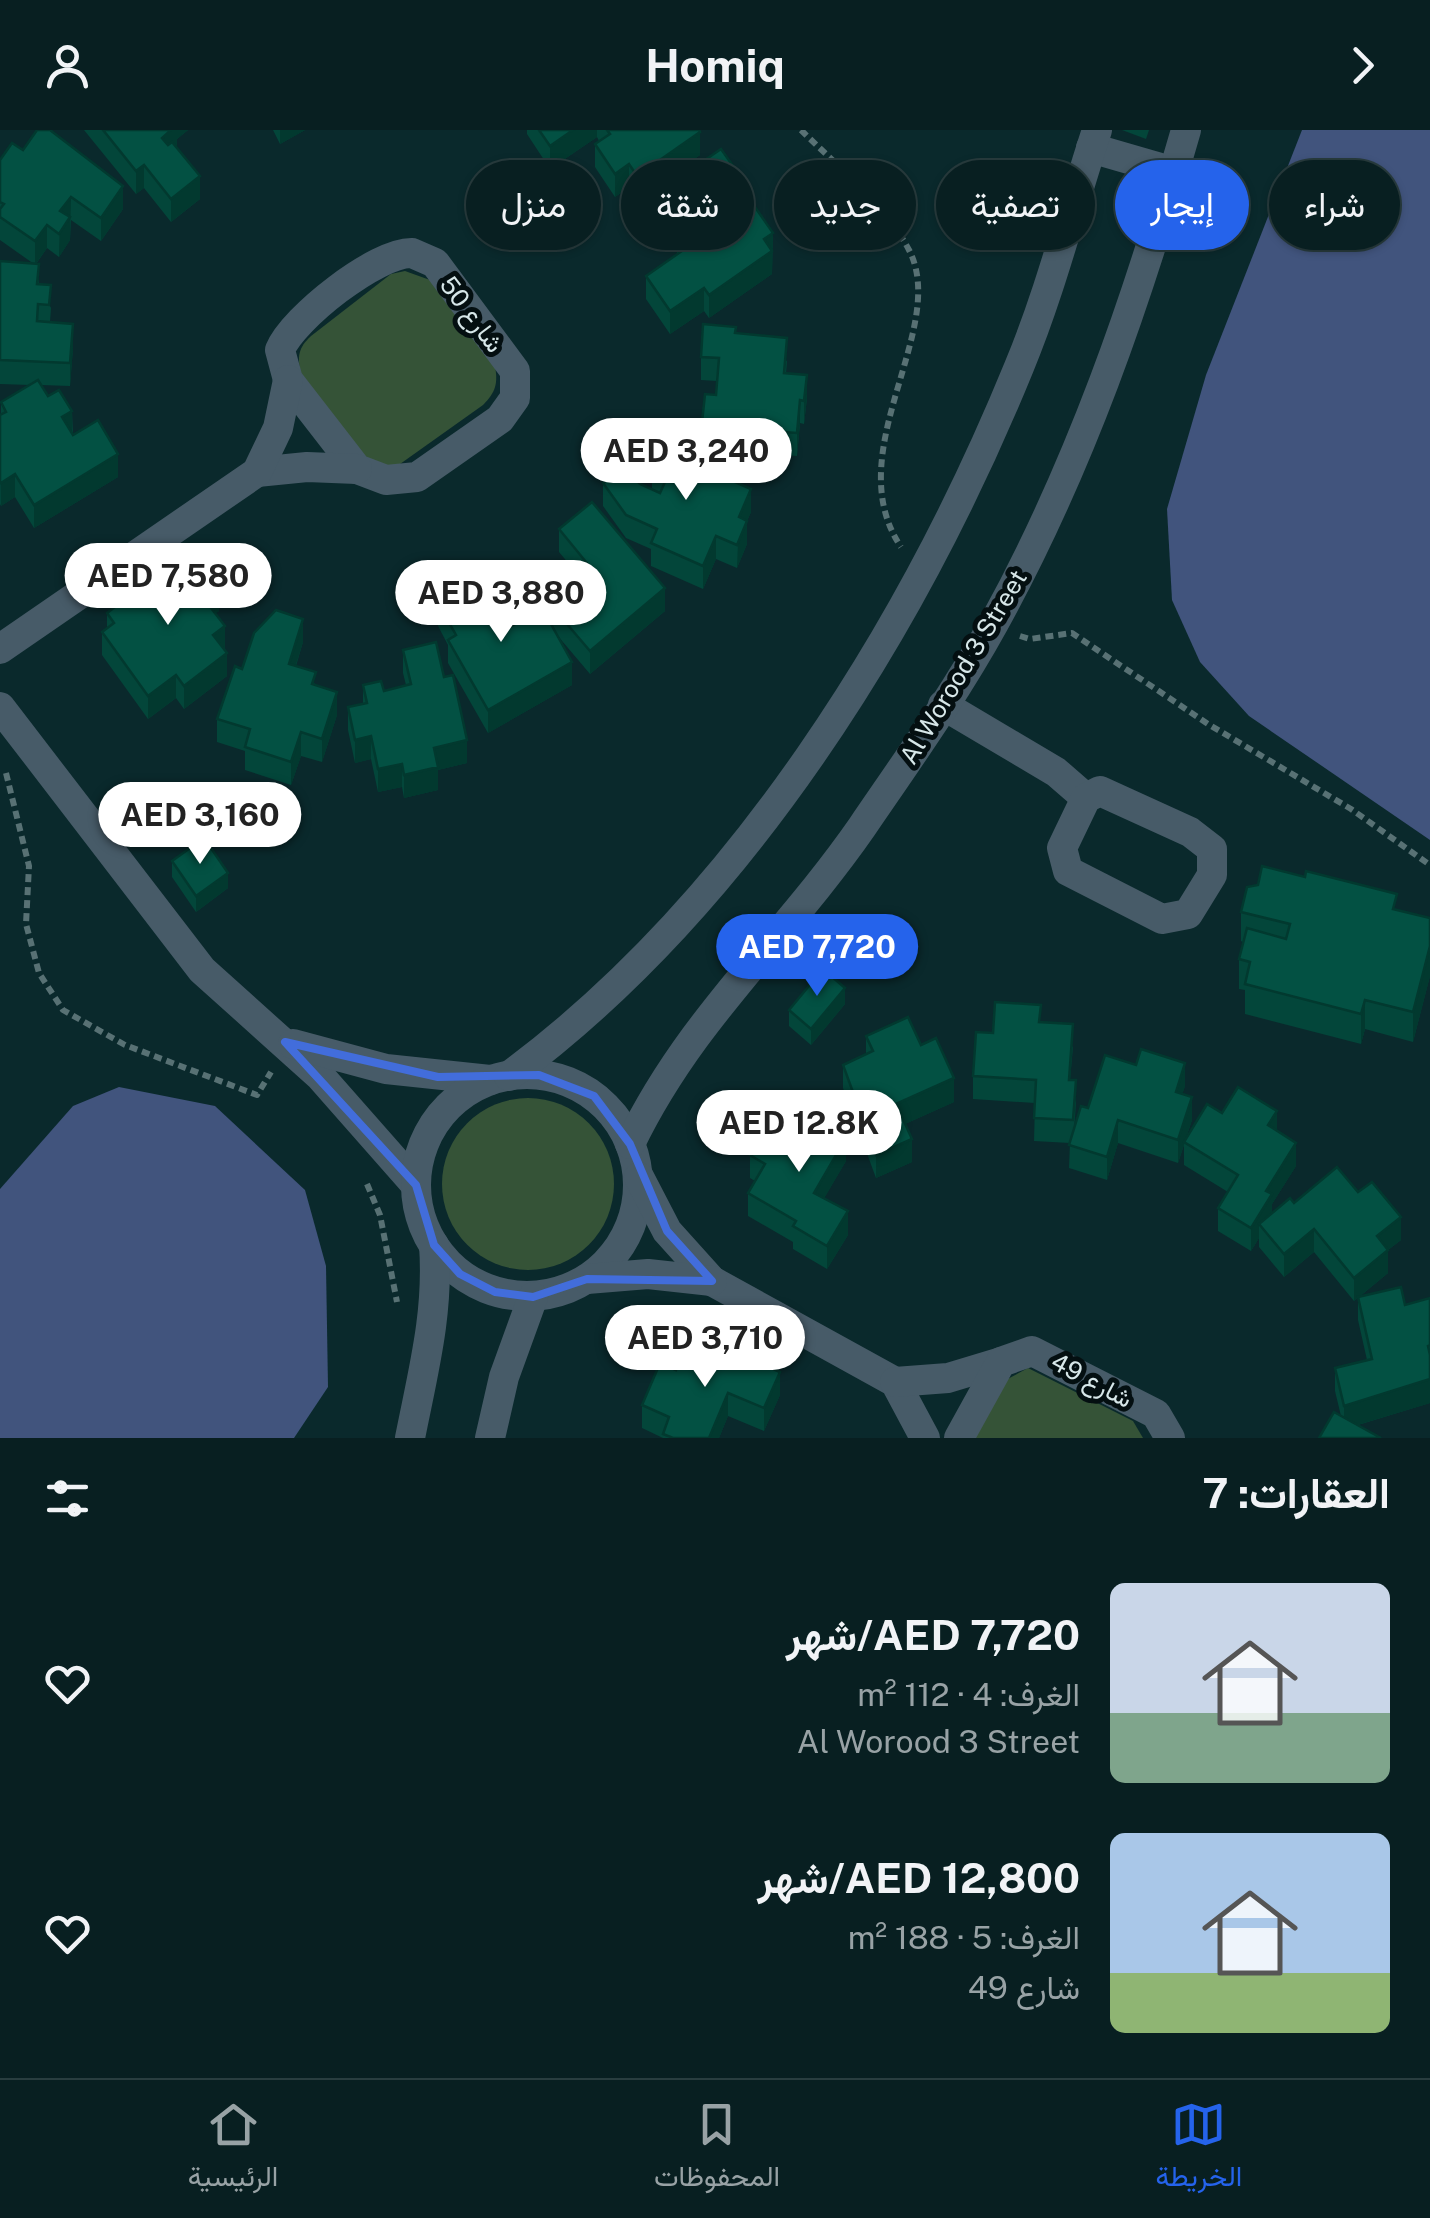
<!DOCTYPE html>
<html lang="ar">
<head>
<meta charset="utf-8">
<style>
	body { margin:0; font-family:"Public Sans",Vazirmatn,sans-serif; background:#11272a; color:#f1f3f6; direction:rtl; height:100vh; display:flex; flex-direction:column; font-size:38px; white-space:nowrap }
	* { box-sizing:border-box; margin:0 }
	p { font-size:32px; color:#98a2a5 }
	.icon { flex:none; width:55px; height:55px; fill:none; stroke:currentColor; stroke-width:2; stroke-linecap:round; stroke-linejoin:round }
	.map { position:relative; height:1308px; overflow:hidden; direction:ltr }
	.side { display:flex; flex-direction:column; background:#081f21; flex:1 }
	.side>* { flex:none }
	.top-card { position:absolute; left:30px; top:30px; width:1370px; height:90px; direction:rtl; display:flex; gap:20px }
	.price { position:absolute; translate:-50% -85px; padding:0 22px; border-radius:35px; background:#fff; color:#222; font-size:32px; line-height:65px; filter:drop-shadow(0 2px 5px #0008) }
	.price::after { content:''; position:absolute; left:50%; top:60px; width:30px; height:22px; margin-left:-15px; background:inherit; clip-path:polygon(0 0,100% 0,50% 100%) }
	.price.active { background:#2563eb; color:#fff }
	ul { padding:0; list-style:none }
	li { display:flex; align-items:center; gap:30px; height:250px; padding:0 40px }
	li span { display:grid; place-items:center; flex:none; width:280px; height:200px; border-radius:15px; color:#555 }
	li>.icon { margin-inline-start:auto }
	span .icon { width:120px; height:120px; fill:#fffc; stroke-width:1 }
	li b { font-size:42px }
	h2 { display:flex; justify-content:space-between; align-items:center; height:120px; padding:0 40px; font-size:42px }
	.pill { padding:0 35px; border-radius:45px; background:#081f21; box-shadow:0 2px 8px #0004,0 0 0 2px #293d3f; font-size:35px; line-height:90px }
	.pill.active { background:#2563eb; color:#fff }
	header { display:flex; justify-content:space-between; align-items:center; height:130px; padding:0 40px; background:#081f21; font-size:45px; font-weight:700 }
	.menu { display:flex; justify-content:space-around; align-items:center; height:140px; border-top:2px solid #293d3f; background:#081f21; font-size:28px; color:#98a2a5 }
	.menu a { display:grid; justify-items:center; gap:5px }
	.menu .active { color:#2563eb }
	.map>svg:first-child { display:block }
	.green { fill:#355337 }
	.water { fill:#41547d }
	.lines { fill:none; stroke-linecap:round; stroke-linejoin:round }
	.path { stroke:#587174; stroke-width:6; stroke-dasharray:8 5; stroke-linecap:butt }
	.minor { stroke:#475b68; stroke-width:30 }
	.wall { fill:#03463a }
	.shaded-wall { fill:#02392f }
	.building { fill:#035143; stroke:#02392f; stroke-width:2.5 }
	.marked { fill:none; stroke:#426ddb; stroke-width:8; stroke-linejoin:round }
	.labels { text-anchor:middle; dominant-baseline:central; stroke-width:10; stroke-linejoin:round; paint-order:stroke }
	.street-label { font-size:25px; fill:#d7e7e9; stroke:#040f11 }
</style>
</head>
<body>
<header><svg class="icon" aria-label="forward" viewBox="0 0 24 24"><path d="M9 5l7 7-7 7"/></svg>Homiq<svg class="icon" aria-label="person" viewBox="0 0 24 24"><circle cx="12" cy="8" r="4"/><path d="M4 21q1-7 8-7t8 7"/></svg></header>
<div class="map">
<svg width="1430" height="1308" viewBox="0 0 1430 1308">
	<rect width="100%" height="100%" fill="#0a292c"/>
	<g class="green">
		<path d="M405,141L430,150L495,236C498,253 496,262 483,275L393,339L363,328L301,244C297,227 298,218 311,206L391,144Z"/>
		<circle cx="528" cy="1054" r="86"/>
		<path d="M1028,1238L1133,1291L1143,1308H973L1004,1251Z"/>
	</g>
	<g class="water">
		<path d="M1302,0H1430V710L1249,586L1200,532L1172,470L1167,379L1206,245Z"/>
		<path d="M119,957L215,976L305,1060L326,1136L328,1257L294,1308H0V1059L73,976Z"/>
	</g>
	<g class="lines">
		<g class="path">
			<path d="M801,0C837,36 885,74 909,120C950,199 837,322 901,417"/>
			<path d="M1020,506L1030,509L1072,503L1208,594L1351,679L1430,735"/>
			<path d="M6,643L29,736L26,794L39,843L63,880L125,915L257,965L271,942"/>
			<path d="M367,1054L380,1085L397,1172"/>
		</g>
		<g class="minor">
			<path d="M1091,18L1174,42"/>
			<path d="M412,123L435,133L515,241V268L500,289L417,347L386,350L357,339L288,250L280,220C293,188 377,122 412,123Z"/>
			<path d="M257,342L307,337L357,339"/>
			<path d="M0,519L257,342L278,298L288,250"/>
			<path d="M943,575L1056,642L1086,668"/>
			<path d="M0,577L202,840L320,946L416,1055"/>
			<path d="M1100,661L1190,702L1212,719V745L1188,784L1162,789L1068,741L1062,718L1086,668Z"/>
			<path d="M293,914L386,939L490,950"/>
			<circle cx="527" cy="1055" r="111"/>
			<path d="M509,946C739,776 912,499 1019,237C1051,160 1071,79 1097,0"/>
			<path d="M630,1014C690,889 785,808 862,697C907,631 955,564 994,493C1080,337 1137,171 1186,0"/>
			<path d="M639,1047L667,1101L712,1151L895,1252L925,1308"/>
			<path d="M587,1149L648,1144L712,1151"/>
			<path d="M895,1252L948,1248L1001,1232"/>
			<path d="M410,1308C423,1242 439,1183 434,1115"/>
			<path d="M490,1308L504,1247L533,1167"/>
			<path d="M959,1308L1001,1232L1032,1221L1156,1284L1170,1308"/>
		</g>
	</g>
	<g class="wall">
		<path d="M84,0H188L177,9V18L200,69L171,92L144,58L136,64Z"/>
		<path d="M273,0H305L280,14Z"/>
		<path d="M527,0H699L700,25L637,69L629,57L615,67L595,37V14L599,11L597,7L550,39L527,4Z"/>
		<path d="M1122,0H1149L1146,9Z"/>
		<path d="M23,20L123,79L101,111L71,90L70,110L59,127L47,118L36,134L39,154L51,178L50,192L73,218L70,256L41,255L48,266L72,281L73,305L118,347L34,398L15,367L1,376L0,374L1,272L30,255L0,254V131L34,134L0,110V30Z"/>
		<path d="M654,65L738,66L718,80L728,95L773,103L772,144L709,188L704,181L670,204L646,169V146L678,124L654,88Z"/>
		<path d="M736,203L787,231L786,243L807,268L804,294L800,293L797,326L771,324L770,338L732,335V351L751,382L747,391V414L737,438L716,429L703,459L651,436V419L626,408L603,376V353L640,354L652,359V347L683,331L717,327V316L702,315V292L716,265L717,251L701,250V227Z"/>
		<path d="M559,399L665,481L590,544L557,505L572,555L488,603L448,533V515L438,496V473L510,497L549,491V473L580,447L559,422Z"/>
		<path d="M164,449L219,481L215,483L225,519L227,546L184,579L176,568L148,589L102,525V502L107,498V483Z"/>
		<path d="M303,512L296,536L316,555L337,585L322,632L301,626L291,655L245,640V621L217,612V589L242,539Z"/>
		<path d="M403,520L444,547L467,633L438,640V660L404,668L402,657L378,662L371,629L355,633L348,600V577L363,574V555L384,561L406,555L403,543Z"/>
		<path d="M172,731L228,758L196,782L172,747Z"/>
		<path d="M1397,780L1430,788V846L1413,912L1365,899L1361,914L1245,884V860L1239,859V829L1243,812L1241,811V782Z"/>
		<path d="M845,874L811,915L789,896V880Z"/>
		<path d="M1041,892L1073,917L1070,950L1076,973L1074,1000L1088,978L1185,956L1182,964L1192,990L1186,1008L1222,983L1277,1001L1296,1036L1272,1074V1083L1294,1073L1358,1062L1401,1110L1388,1120V1143L1359,1167L1405,1175L1430,1168V1273L1358,1295L1341,1286L1335,1261V1238L1367,1230L1358,1190V1168L1354,1171L1314,1122L1284,1147L1259,1117V1108L1251,1121L1218,1101V1078L1228,1062L1184,1035V1015L1178,1033L1118,1013L1107,1050L1069,1038L1070,1013L1034,1011L1035,973L973,969V946L993,903Z"/>
		<path d="M866,906L921,915L954,972L905,994L912,1032L876,1048L843,958V935L866,924Z"/>
		<path d="M750,1025L846,1031L824,1068L848,1105L827,1139L793,1119V1112L748,1086V1063L755,1051L750,1048Z"/>
		<path d="M676,1240L780,1265L764,1301L728,1286L719,1308H663L642,1298V1275Z"/>
	</g>
	<g class="shaded-wall">
		<path d="M171,0H188L177,9V18L162,31V8Z"/>
		<path d="M280,0H305L280,14Z"/>
		<path d="M573,0H597V7L550,39V16Z"/>
		<path d="M700,2V25L637,69V46Z"/>
		<path d="M629,34V57L615,67V44Z"/>
		<path d="M144,35V58L136,64V41Z"/>
		<path d="M738,43V66L708,87V64Z"/>
		<path d="M200,46V69L171,92V69Z"/>
		<path d="M123,56V79L101,111V88Z"/>
		<path d="M71,67L70,110L59,127L60,81Z"/>
		<path d="M47,95V118L35,135V111Z"/>
		<path d="M773,103L772,144L709,188V165L764,109Z"/>
		<path d="M704,158V181L670,204V181Z"/>
		<path d="M73,194V218L70,256V233Z"/>
		<path d="M807,245V268L804,294V271Z"/>
		<path d="M800,270V293L797,326V303Z"/>
		<path d="M72,281V305L62,287Z"/>
		<path d="M118,324V347L34,398V375Z"/>
		<path d="M732,334V357L726,348Z"/>
		<path d="M15,344V367L1,376V353Z"/>
		<path d="M751,359V382L747,391V414L737,438L739,387Z"/>
		<path d="M716,406V429L703,459V436Z"/>
		<path d="M219,458V481L204,492V469Z"/>
		<path d="M665,458V481L590,544V521Z"/>
		<path d="M303,489V512L289,557V534Z"/>
		<path d="M225,496V519L213,528V505Z"/>
		<path d="M227,523V546L184,579V556Z"/>
		<path d="M572,532V555L488,603V580Z"/>
		<path d="M176,545V568L148,589V566Z"/>
		<path d="M337,562V585L322,632V609Z"/>
		<path d="M301,602V626L291,655V632Z"/>
		<path d="M371,606V629L355,633V610Z"/>
		<path d="M467,610V633L438,640V660L404,668V645L434,618Z"/>
		<path d="M402,634V657L378,662V639Z"/>
		<path d="M228,743V758L196,782V766Z"/>
		<path d="M1430,816V846L1413,912V882Z"/>
		<path d="M845,858V874L811,915V899Z"/>
		<path d="M1365,870V899L1361,914V884Z"/>
		<path d="M1185,933V956L1176,985V962Z"/>
		<path d="M954,948V972L896,998V974Z"/>
		<path d="M1192,967V990L1178,1033V1010Z"/>
		<path d="M1277,981V1004L1268,995Z"/>
		<path d="M1118,990V1013L1107,1050V1027Z"/>
		<path d="M846,1008V1031L814,1086V1063Z"/>
		<path d="M912,1009V1032L876,1048V1025Z"/>
		<path d="M1296,1013V1036L1272,1074V1087L1259,1094V1108L1251,1121V1098L1266,1061Z"/>
		<path d="M848,1081V1105L827,1139V1116Z"/>
		<path d="M1401,1087V1110L1388,1120V1143L1354,1171V1148L1377,1106Z"/>
		<path d="M1314,1099V1122L1284,1147V1124Z"/>
		<path d="M780,1242V1265L764,1301V1278Z"/>
		<path d="M1430,1249V1273L1344,1299V1276Z"/>
		<path d="M728,1263V1286L719,1308H709Z"/>
	</g>
	<g class="building">
		<path d="M37,0H50L123,56L101,88L71,67L60,81L70,87L59,104L47,95L35,111L0,87V79L4,74L0,72V30L12,13L23,20Z"/>
		<path d="M103,0H171L162,8L168,15L172,12L200,46L171,69L144,35L136,41Z"/>
		<path d="M539,0H573L550,16Z"/>
		<path d="M607,0H699L700,2L637,46L629,34L615,44L595,14L610,4Z"/>
		<path d="M721,19L738,43L708,64L728,95L755,77L773,103L764,109L772,121L709,165L704,158L670,181L646,146L689,116L654,65Z"/>
		<path d="M0,131L39,134L37,154L51,155L49,175L38,174L37,191L73,194L70,233L0,230Z"/>
		<path d="M703,194L736,197L735,203L787,208L784,243L807,245L804,271L800,270L797,303L771,301L770,315L717,311L719,293L702,292L705,264L716,265L719,228L701,227Z"/>
		<path d="M38,250L48,266L59,260L72,281L62,287L73,305L98,290L118,324L34,375L15,344L1,353L0,351V285L6,282L1,272Z"/>
		<path d="M690,315L732,334L726,348L751,359L739,387L747,391L737,415L716,406L703,436L651,413L657,399L626,385L603,353L621,336L640,354L660,363L665,352L652,347L663,323L683,331Z"/>
		<path d="M592,372L665,458L590,521L549,473L591,438L559,399Z"/>
		<path d="M195,426L219,458L204,469L225,496L213,505L227,523L184,556L176,545L148,566L102,502L114,493L107,483L161,442L164,449Z"/>
		<path d="M481,447L510,497L542,478L572,532L488,580L448,510L456,505L438,473Z"/>
		<path d="M276,480L303,489L289,534L316,542L312,554L337,562L322,609L301,602L291,632L245,617L250,599L217,589L235,536L242,539L254,503Z"/>
		<path d="M436,512L444,547L453,545L467,610L434,618L438,637L404,645L402,634L378,639L371,606L355,610L348,577L367,573L363,555L381,551L384,561L411,554L403,520Z"/>
		<path d="M204,708L228,743L196,766L172,731Z"/>
		<path d="M1262,736L1305,747L1306,741L1397,764L1393,779L1430,788V816L1413,882L1365,870L1361,884L1245,854L1250,832L1239,829L1247,798L1286,809L1290,794L1241,782L1247,757L1258,755Z"/>
		<path d="M823,839L845,858L811,899L789,880Z"/>
		<path d="M995,872L1041,875L1039,892L1073,894L1069,950H1076L1073,990L1034,988L1036,950L973,946L976,902L993,903Z"/>
		<path d="M908,887L921,915L936,908L954,948L896,974L912,1009L876,1025L843,935L873,921L866,906Z"/>
		<path d="M1141,919L1185,933L1176,962L1192,967L1178,1010L1118,990L1107,1027L1069,1015L1081,976L1088,978L1105,925L1136,935Z"/>
		<path d="M1238,957L1277,981L1268,995L1296,1013L1266,1061L1272,1064L1251,1098L1218,1078L1238,1045L1184,1012L1207,974L1222,983Z"/>
		<path d="M773,985L798,1000L808,985L846,1008L814,1063L848,1081L827,1116L793,1096L796,1091L748,1063L765,1034L750,1025Z"/>
		<path d="M1337,1037L1358,1062L1372,1052L1401,1087L1377,1106L1388,1120L1354,1148L1314,1099L1284,1124L1259,1094L1290,1068L1294,1073Z"/>
		<path d="M1401,1157L1405,1175L1430,1168V1215L1428,1216L1430,1225V1249L1344,1276L1335,1238L1372,1229L1358,1167Z"/>
		<path d="M689,1210L740,1232L743,1226L780,1242L764,1278L728,1263L709,1308H673L663,1304L669,1287L642,1275L660,1233L676,1240Z"/>
		<path d="M1334,1282L1381,1308H1319Z"/>
	</g>
	<path class="marked" d="M285,912L438,947L539,945L594,966L630,1014L667,1101L712,1151L587,1149L533,1167L495,1162L460,1144L434,1115L416,1055Z"/>
	<g class="labels">
		<g class="street-label">
			<text transform="translate(472 184) rotate(53)">شارع 50</text>
			<text transform="translate(963 537) rotate(-59)">Al Worood 3 Street</text>
			<text transform="translate(1092 1250) rotate(28)">شارع 49</text>
		</g>
	</g>
</svg>
<b class="price" style="left:686px;top:373px">AED 3,240</b>
<b class="price" style="left:168px;top:498px">AED 7,580</b>
<b class="price" style="left:501px;top:515px">AED 3,880</b>
<b class="price" style="left:200px;top:737px">AED 3,160</b>
<b class="price active" style="left:817px;top:869px">AED 7,720</b>
<b class="price" style="left:799px;top:1045px">AED 12.8K</b>
<b class="price" style="left:705px;top:1260px">AED 3,710</b>
<div class="top-card">
<a class="pill">شراء</a>
<a class="pill active">إيجار</a>
<a class="pill">تصفية</a>
<a class="pill">جديد</a>
<a class="pill">شقة</a>
<a class="pill">منزل</a>
</div>
</div>
<section class="side">
<h2>العقارات: 7<svg class="icon" aria-label="filters" viewBox="0 0 24 24"><path d="M4 7h16M4 17h16"/><circle cx="9" cy="7" r="2"/><circle cx="15" cy="17" r="2"/></svg></h2>
<ul>
<li><span style="background:linear-gradient(#c9d6e8 65%,#7fa58c 0)"><svg class="icon" aria-label="home" viewBox="0 0 24 24"><path d="M3 11l9-7 9 7M6 9v11h12V9"/></svg></span><div><b>AED 7,720/شهر</b><p>الغرف: 4 · 112 m²</p><p>Al Worood 3 Street</p></div><svg class="icon" aria-label="heart" viewBox="0 0 24 24"><path d="M12 20l-8-8c-3-5 5-10 8-4 3-6 11-1 8 4z"/></svg></li>
<li><span style="background:linear-gradient(#a9c7e8 70%,#8fb573 0)"><svg class="icon" aria-label="home" viewBox="0 0 24 24"><path d="M3 11l9-7 9 7M6 9v11h12V9"/></svg></span><div><b>AED 12,800/شهر</b><p>الغرف: 5 · 188 m²</p><p>شارع 49</p></div><svg class="icon" aria-label="heart" viewBox="0 0 24 24"><path d="M12 20l-8-8c-3-5 5-10 8-4 3-6 11-1 8 4z"/></svg></li>
</ul>
</section>
<nav class="menu">
<a class="active"><svg class="icon" aria-label="map" viewBox="0 0 24 24"><path d="M3 6l6-2 6 2 6-2v14l-6 2-6-2-6 2zM9 4v14M15 6v14"/></svg>الخريطة</a>
<a><svg class="icon" aria-label="saved" viewBox="0 0 24 24"><path d="M7 4h10v16l-5-4-5 4z"/></svg>المحفوظات</a>
<a><svg class="icon" aria-label="home" viewBox="0 0 24 24"><path d="M3 11l9-7 9 7M6 9v11h12V9"/></svg>الرئيسية</a>
</nav>
</body>
</html>
